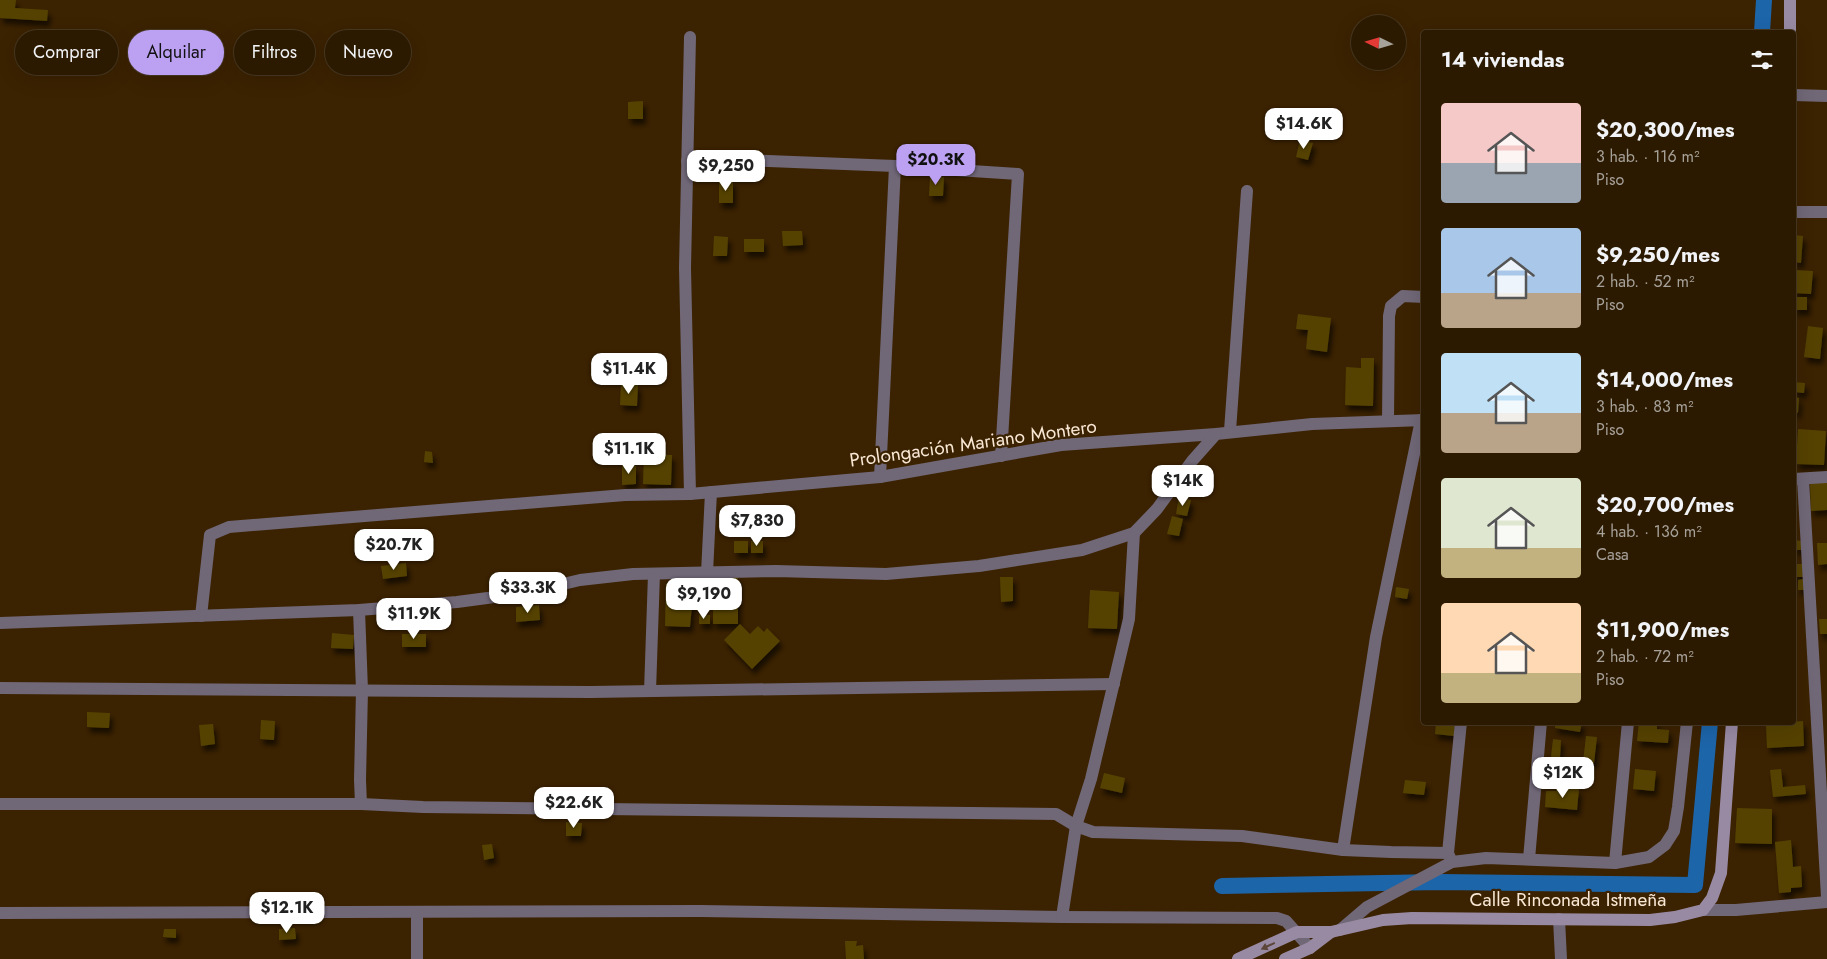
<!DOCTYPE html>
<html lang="es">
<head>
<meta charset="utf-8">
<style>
	body { margin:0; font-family:Jost,sans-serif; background:#34230a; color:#f1f3f6; height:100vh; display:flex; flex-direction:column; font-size:19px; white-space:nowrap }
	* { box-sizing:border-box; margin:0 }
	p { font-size:16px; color:#a6a199 }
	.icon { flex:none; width:28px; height:28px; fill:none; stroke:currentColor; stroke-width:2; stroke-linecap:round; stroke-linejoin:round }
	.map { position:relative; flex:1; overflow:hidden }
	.details { position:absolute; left:1421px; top:30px; width:375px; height:695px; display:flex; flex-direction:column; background:#2c1a00; border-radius:5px; box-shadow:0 5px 20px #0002,0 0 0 1px #483822 }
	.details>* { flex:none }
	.banner { position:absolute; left:15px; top:30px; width:475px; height:45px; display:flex; gap:10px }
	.needle { width:32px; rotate:275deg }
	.controls { position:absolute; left:1351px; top:15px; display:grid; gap:10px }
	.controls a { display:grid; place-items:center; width:55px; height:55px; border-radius:50%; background:#2c1a00; box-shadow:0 5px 20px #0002,0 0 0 1px #483822; font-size:25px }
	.price { position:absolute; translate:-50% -42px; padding:0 11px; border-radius:10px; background:#fff; color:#222; font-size:16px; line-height:32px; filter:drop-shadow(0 1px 2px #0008) }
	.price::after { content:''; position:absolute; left:50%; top:30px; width:15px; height:11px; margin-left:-8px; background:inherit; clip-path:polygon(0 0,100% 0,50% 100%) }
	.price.active { background:#bca0f2; color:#111 }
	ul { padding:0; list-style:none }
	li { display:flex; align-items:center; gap:15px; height:125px; padding:0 20px }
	li span { display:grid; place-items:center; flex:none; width:140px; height:100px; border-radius:5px; color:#555 }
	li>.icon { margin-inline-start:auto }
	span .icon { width:60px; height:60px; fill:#fffc; stroke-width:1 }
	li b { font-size:21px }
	h2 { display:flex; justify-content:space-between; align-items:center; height:60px; padding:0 20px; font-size:21px }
	.chip { padding:0 18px; border-radius:22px; background:#2c1a00; box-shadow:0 5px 20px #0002,0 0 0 1px #483822; font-size:18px; line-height:45px }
	.chip.active { background:#bca0f2; color:#111 }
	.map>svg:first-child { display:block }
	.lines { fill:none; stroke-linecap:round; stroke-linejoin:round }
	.canal { stroke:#1d65a9; stroke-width:16 }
	.building { fill:#544305; filter:url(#shadow) }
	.street { stroke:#706777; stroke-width:12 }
	.secondary { stroke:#998aa4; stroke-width:12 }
	.oneway { fill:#5c4639 }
	.labels { text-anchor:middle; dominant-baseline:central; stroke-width:4.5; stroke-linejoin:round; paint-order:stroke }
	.street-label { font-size:19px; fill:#f9e8d5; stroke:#3b2200 }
</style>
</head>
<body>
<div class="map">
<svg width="1827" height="959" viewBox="0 0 1827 959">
	<defs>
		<filter id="shadow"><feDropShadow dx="3" dy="5.5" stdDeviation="2.5" flood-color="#0009"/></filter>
	</defs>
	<rect width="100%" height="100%" fill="#3b2200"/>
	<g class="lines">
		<g class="canal">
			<path d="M1762,32L1764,0"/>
			<path d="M1222,886L1440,882L1695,885L1710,722"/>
		</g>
	</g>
	<g class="building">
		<path d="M0,0H16L15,8L48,10L47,21L0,18Z"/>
		<path d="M643,101V119H628V102Z"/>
		<path d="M1300,140L1313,143L1308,160L1296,157Z"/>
		<path d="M930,176L944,177L943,196H929Z"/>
		<rect x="719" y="181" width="14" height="22"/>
		<path d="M782,231H802L803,245L783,246Z"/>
		<path d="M1794,235L1803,236L1801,263L1794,262Z"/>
		<path d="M714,236L728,237L727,256H713Z"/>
		<rect x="744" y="239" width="20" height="13"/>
		<path d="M1794,270L1813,271L1811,294L1794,293Z"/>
		<rect x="1794" y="297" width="13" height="13"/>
		<path d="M1298,314L1331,318L1327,352L1306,349L1308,330L1296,329Z"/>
		<path d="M1808,326L1823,328L1820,359L1804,357Z"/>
		<path d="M1361,358H1374L1373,406L1345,405L1346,367L1361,368Z"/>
		<path d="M1794,382L1805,383L1804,393L1794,392Z"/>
		<path d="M621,384L638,385L637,406L620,405Z"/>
		<path d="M1794,397L1799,398L1798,413L1794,412Z"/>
		<path d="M1798,429L1826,431L1824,465L1796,464Z"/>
		<path d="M425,451L432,452L433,463L424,462Z"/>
		<path d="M644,454L672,455L671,485L643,484Z"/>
		<path d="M622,466H636V484L622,485Z"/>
		<path d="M1827,482V510L1811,511L1810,483Z"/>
		<path d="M1179,497L1191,500L1187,516L1176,514Z"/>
		<path d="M1172,516L1183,519L1179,536L1167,534Z"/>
		<path d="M1794,540L1801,541V550H1794Z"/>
		<rect x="734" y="541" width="14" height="12"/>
		<rect x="751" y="541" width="12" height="12"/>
		<path d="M1817,543H1827V564L1818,565Z"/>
		<path d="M406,563L407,576L383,579L381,566Z"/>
		<rect x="1794" y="564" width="10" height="13"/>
		<rect x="713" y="577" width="25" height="47"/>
		<path d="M1000,577H1013V601L1001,602Z"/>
		<path d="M1804,579V590H1798V580Z"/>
		<path d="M666,584H694L690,627L665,626Z"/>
		<path d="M1396,587L1409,589L1407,599L1395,597Z"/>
		<path d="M1090,590L1119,592L1117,629L1088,628Z"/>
		<path d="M539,605L540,620L516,622V607Z"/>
		<rect x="699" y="615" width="11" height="9"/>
		<path d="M1819,619H1827V634H1820Z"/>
		<path d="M740,624L750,634L758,626L764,632L767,628L780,641L752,669L724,640Z"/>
		<path d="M332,633L354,635L353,649L331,648Z"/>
		<rect x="402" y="634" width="24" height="13"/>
		<path d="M87,712L110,713L109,728L87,727Z"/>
		<path d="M261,720L275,721L274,740L260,739Z"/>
		<path d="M1803,721L1804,746L1767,748L1766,724Z"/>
		<path d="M1555,722H1582L1580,732L1555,728Z"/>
		<path d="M1639,722H1657V729L1669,730L1668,743L1637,741Z"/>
		<path d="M213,724L215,744L201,746L199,725Z"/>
		<path d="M1436,724L1455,725L1454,736L1435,734Z"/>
		<path d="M1586,736L1597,737L1594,763L1583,762Z"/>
		<path d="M1553,739L1561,740L1560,758L1551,757Z"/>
		<path d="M1635,769L1656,771L1654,791L1633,789Z"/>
		<path d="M1781,769L1783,787L1805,785L1806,794L1773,797L1770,770Z"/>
		<path d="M1104,773L1125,778L1122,793L1100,788Z"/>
		<path d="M1405,780L1426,782L1424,795L1403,793Z"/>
		<path d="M1556,787L1579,789L1577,810L1545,807L1546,791H1556Z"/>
		<path d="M1737,808L1772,809V844L1735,843Z"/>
		<path d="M566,822L582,823L581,836H566Z"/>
		<path d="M1791,840L1793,867L1801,866L1802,887L1791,888V892L1779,893L1775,842Z"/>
		<path d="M492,844L494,858L484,860L482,845Z"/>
		<path d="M295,928L296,939L279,940V929Z"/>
		<path d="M164,929H176V938L163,937Z"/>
		<path d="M845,941H857L856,946L863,945L864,959H846Z"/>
	</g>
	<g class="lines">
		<g class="street">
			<path d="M690,37L685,268L690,494"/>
			<path d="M1794,95L1827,96"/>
			<path d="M687,161L715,159L895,166L1018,174L1001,456"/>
			<path d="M1794,212H1827"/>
			<path d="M1388,421L1389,316L1391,306L1403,296L1424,297"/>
			<path d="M1230,431L1247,191"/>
			<path d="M880,477L895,166"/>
			<path d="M1794,479L1827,477"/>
			<path d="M1803,479L1827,897"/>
			<path d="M707,573L711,492"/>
			<path d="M359,610L362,690L360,780L361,804"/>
			<path d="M201,616L210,535L229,527L625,495L690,494L880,477L1061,445L1216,434L1312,424L1424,420"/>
			<path d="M0,623L359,610L457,602L525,593L580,580L633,574L776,571L886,574L979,566L1082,550L1134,533L1157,509L1192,461L1216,434"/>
			<path d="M0,688L591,692L1114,684"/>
			<path d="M650,691L654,574"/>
			<path d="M0,804H361L423,807L1056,814L1076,826L1093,832L1242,836L1343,850L1391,852L1448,853"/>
			<path d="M1343,850L1376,637L1421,420"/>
			<path d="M1529,859L1541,722"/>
			<path d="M1451,860L1448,853L1461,722"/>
			<path d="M1615,863L1628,722"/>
			<path d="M1703,910H1736L1827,902"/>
			<path d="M417,912V959"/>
			<path d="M0,913L701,911L1062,917L1277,918L1286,921L1310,948"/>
			<path d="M1062,917L1076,826L1091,779L1129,619L1134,533"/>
			<path d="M1559,919L1561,959"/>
			<path d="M1340,930L1367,907L1452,862L1486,858L1615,863L1649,857L1665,845L1674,831L1678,807L1687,722"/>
		</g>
		<g class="secondary">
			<path d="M1790,32V0"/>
			<path d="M1238,959L1297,932H1331L1383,920L1412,918L1650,920L1675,917L1703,910L1712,898L1721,873L1732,722"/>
			<path d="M1285,959L1310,948L1331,932"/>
		</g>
	</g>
	<defs><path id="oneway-solid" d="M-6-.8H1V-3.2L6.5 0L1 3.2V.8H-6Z" transform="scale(1.25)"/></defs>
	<use class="oneway" href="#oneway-solid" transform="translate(1268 946) rotate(155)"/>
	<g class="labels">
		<g class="street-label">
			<text transform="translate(973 443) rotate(-8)">Prolongación Mariano Montero</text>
			<text x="1568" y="899">Calle Rinconada Istmeña</text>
		</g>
	</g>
</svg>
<div class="controls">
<a><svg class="needle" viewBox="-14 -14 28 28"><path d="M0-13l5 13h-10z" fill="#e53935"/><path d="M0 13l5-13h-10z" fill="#a6a199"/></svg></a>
</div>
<b class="price" style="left:1304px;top:150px">$14.6K</b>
<b class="price active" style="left:936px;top:186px">$20.3K</b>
<b class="price" style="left:726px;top:192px">$9,250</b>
<b class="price" style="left:629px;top:395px">$11.4K</b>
<b class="price" style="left:629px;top:475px">$11.1K</b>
<b class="price" style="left:1183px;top:507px">$14K</b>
<b class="price" style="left:757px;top:547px">$7,830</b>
<b class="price" style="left:394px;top:571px">$20.7K</b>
<b class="price" style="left:528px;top:614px">$33.3K</b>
<b class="price" style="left:704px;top:620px">$9,190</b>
<b class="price" style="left:414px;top:640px">$11.9K</b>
<b class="price" style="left:1563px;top:799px">$12K</b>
<b class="price" style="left:574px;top:829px">$22.6K</b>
<b class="price" style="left:287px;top:934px">$12.1K</b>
<div class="banner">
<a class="chip">Comprar</a>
<a class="chip active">Alquilar</a>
<a class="chip">Filtros</a>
<a class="chip">Nuevo</a>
</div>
<section class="details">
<h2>14 viviendas<svg class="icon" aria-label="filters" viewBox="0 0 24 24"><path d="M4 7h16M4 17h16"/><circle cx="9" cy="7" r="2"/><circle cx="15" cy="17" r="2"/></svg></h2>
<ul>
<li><span style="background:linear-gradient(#f6c9c9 60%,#9aa5b1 0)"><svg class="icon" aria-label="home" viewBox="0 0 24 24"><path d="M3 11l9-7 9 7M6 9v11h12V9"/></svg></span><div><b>$20,300/mes</b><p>3 hab. · 116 m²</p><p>Piso</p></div></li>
<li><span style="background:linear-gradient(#a9c7e8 65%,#b9a48a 0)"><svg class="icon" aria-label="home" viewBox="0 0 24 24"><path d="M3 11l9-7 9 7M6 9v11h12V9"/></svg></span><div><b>$9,250/mes</b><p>2 hab. · 52 m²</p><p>Piso</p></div></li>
<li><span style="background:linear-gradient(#bfe0f5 60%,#b9a48a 0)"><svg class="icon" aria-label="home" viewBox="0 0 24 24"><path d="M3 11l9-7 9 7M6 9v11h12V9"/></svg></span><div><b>$14,000/mes</b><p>3 hab. · 83 m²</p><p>Piso</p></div></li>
<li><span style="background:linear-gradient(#dfe7d0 70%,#c2b280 0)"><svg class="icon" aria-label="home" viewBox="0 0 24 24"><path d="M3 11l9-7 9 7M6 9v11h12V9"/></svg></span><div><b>$20,700/mes</b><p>4 hab. · 136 m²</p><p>Casa</p></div></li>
<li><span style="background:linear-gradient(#ffd9b3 70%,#c2b280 0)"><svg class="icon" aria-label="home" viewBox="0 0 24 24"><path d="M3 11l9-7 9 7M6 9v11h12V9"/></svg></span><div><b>$11,900/mes</b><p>2 hab. · 72 m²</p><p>Piso</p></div></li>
</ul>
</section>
</div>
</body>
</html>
